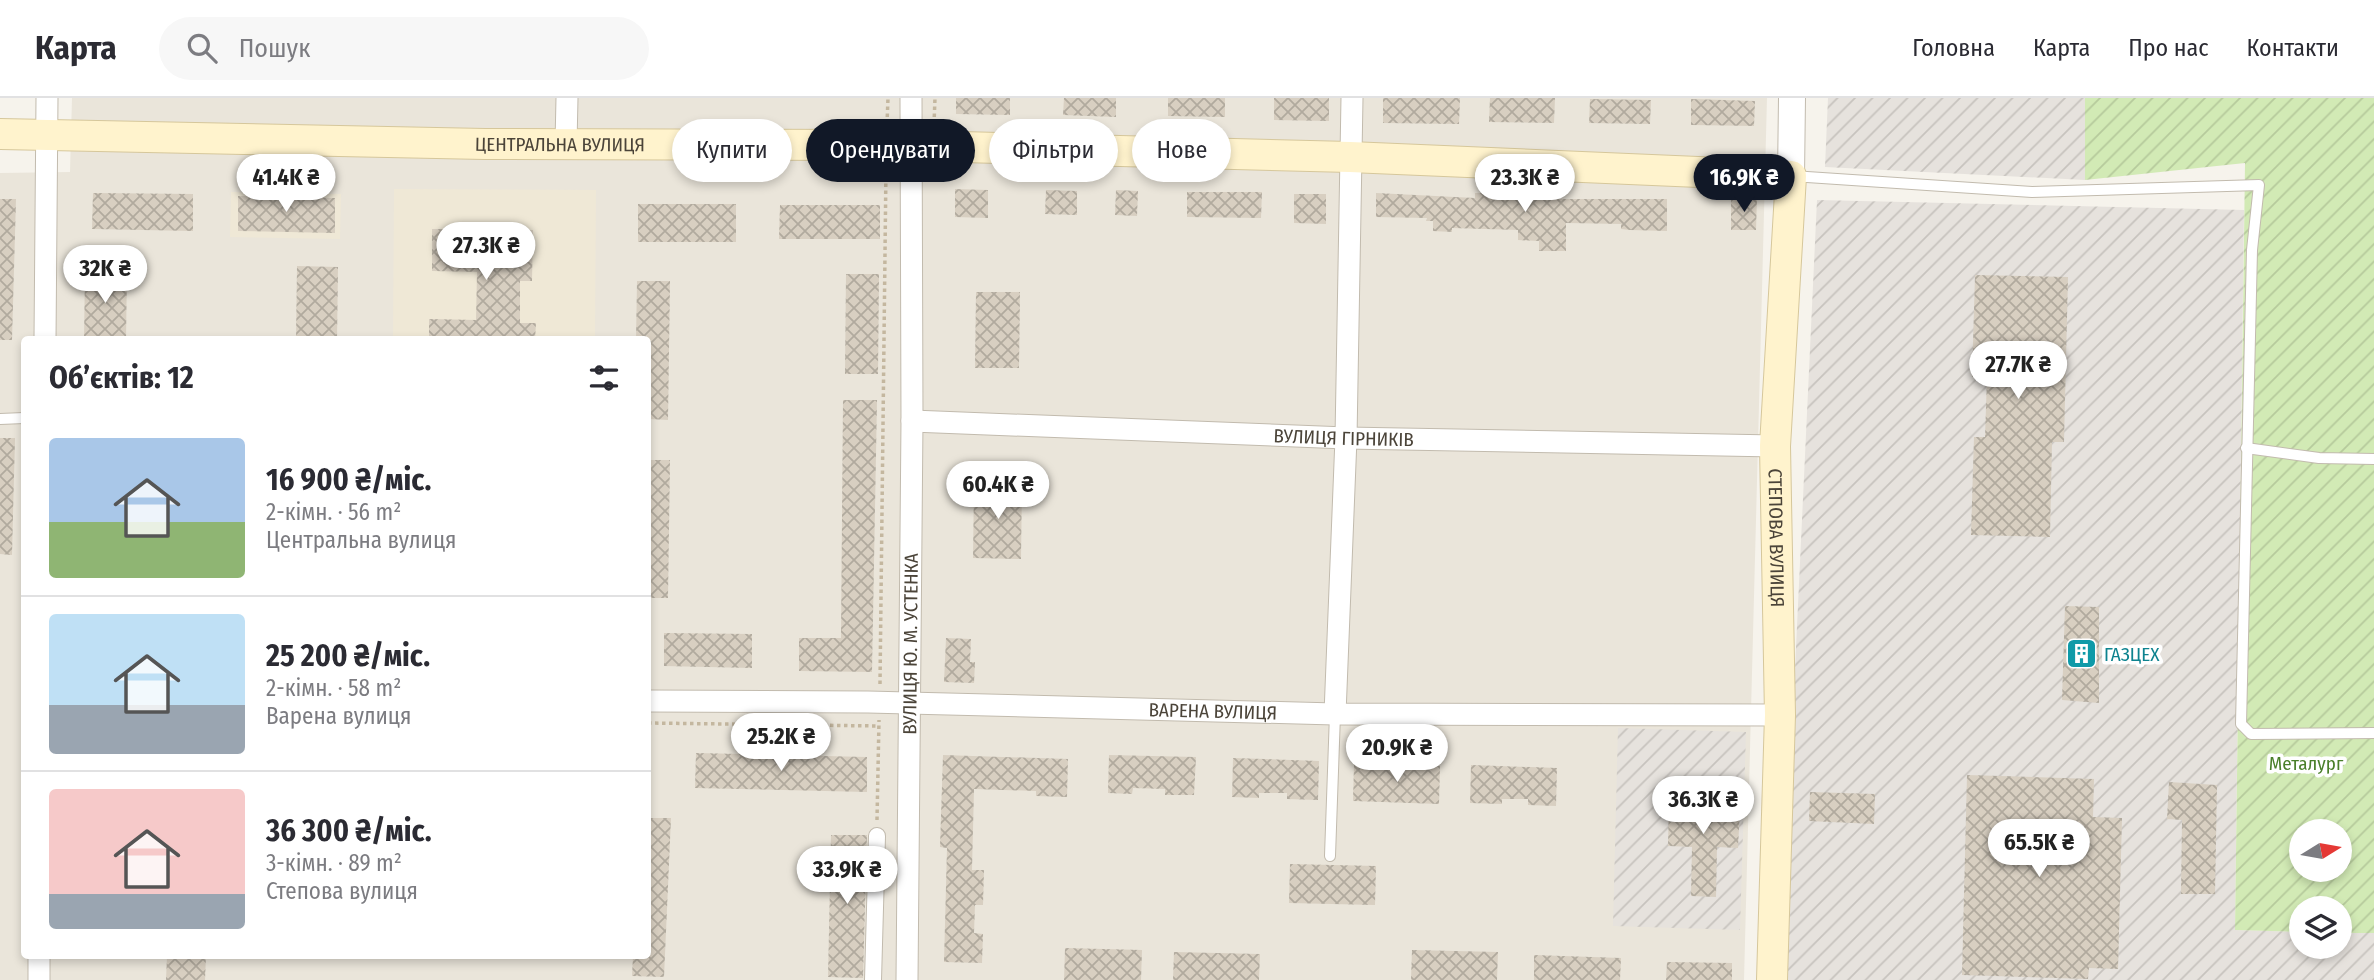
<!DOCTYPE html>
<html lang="uk">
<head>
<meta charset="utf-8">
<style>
	body { margin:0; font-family:"Fira Sans Condensed",sans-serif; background:#f7f7f7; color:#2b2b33; height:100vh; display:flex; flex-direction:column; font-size:26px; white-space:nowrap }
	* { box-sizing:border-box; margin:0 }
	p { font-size:23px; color:#7c7c81 }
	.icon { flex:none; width:38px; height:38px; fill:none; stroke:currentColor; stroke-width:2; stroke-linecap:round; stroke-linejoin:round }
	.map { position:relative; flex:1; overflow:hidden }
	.panel { position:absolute; left:21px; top:238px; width:630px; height:623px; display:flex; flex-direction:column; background:#fff; border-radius:7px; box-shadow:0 4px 10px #0003 }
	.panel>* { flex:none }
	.top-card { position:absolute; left:672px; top:21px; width:665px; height:63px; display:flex; gap:14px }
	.needle { width:46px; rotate:79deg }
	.controls { position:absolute; left:2289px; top:721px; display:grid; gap:14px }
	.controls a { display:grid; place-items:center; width:63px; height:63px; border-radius:50%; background:#fff; box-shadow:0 4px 10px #0003; font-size:35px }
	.price { position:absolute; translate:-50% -60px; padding:0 16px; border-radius:24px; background:#fff; color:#222; font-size:23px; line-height:46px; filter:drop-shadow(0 2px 4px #0008) }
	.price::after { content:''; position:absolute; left:50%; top:42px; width:21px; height:16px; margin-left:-10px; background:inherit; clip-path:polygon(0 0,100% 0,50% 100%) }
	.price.on { background:#111827; color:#fff }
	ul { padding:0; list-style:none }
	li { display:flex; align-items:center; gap:21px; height:175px; padding:0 28px }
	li+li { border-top:2px solid #e1e1e2 }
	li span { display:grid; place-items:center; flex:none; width:196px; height:140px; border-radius:7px; color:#555 }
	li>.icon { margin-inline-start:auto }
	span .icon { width:84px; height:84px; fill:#fffc; stroke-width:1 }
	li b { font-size:30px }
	h2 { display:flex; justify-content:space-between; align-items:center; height:84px; padding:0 28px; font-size:30px }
	.tag { padding:0 24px; border-radius:32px; background:#fff; box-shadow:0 4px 10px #0003; font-size:24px; line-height:63px }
	.tag.on { background:#111827; color:#fff }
	header { display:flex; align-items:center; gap:42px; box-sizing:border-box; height:98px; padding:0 35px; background:#fff; border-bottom:2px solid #e1e1e2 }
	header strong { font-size:33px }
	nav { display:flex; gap:38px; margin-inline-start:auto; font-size:24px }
	.search { width:490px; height:63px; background:#f7f7f7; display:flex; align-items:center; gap:18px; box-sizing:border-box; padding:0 24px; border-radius:38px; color:#7c7c81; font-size:26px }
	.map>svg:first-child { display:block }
	.residential { fill:#eae5da; fill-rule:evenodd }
	.industrial { fill:url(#industrial-furrows) }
	.education { fill:#efe8d6 }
	.garden { fill:url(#garden-furrows); fill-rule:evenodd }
	.building { fill:url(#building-cross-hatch) }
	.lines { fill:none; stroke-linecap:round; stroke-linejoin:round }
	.service-casing { stroke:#c2bbae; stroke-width:12 }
	.pedestrian-casing { stroke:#c2bbae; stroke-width:18 }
	.minor-casing { stroke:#c2bbae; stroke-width:23 }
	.tertiary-casing { stroke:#c2bbae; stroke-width:28 }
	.secondary-casing { stroke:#d6c79b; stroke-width:32 }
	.path { stroke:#c4b79f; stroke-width:3.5; stroke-dasharray:3.5 3.5; stroke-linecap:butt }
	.service { stroke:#fff; stroke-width:10 }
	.pedestrian { stroke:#fff; stroke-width:16 }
	.minor { stroke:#fff; stroke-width:21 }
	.tertiary { stroke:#fff; stroke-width:26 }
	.secondary { stroke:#fff3cd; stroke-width:30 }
	.labels { text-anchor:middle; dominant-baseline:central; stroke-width:7; stroke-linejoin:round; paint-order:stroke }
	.street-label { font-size:19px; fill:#4b4439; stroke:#fff }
	.culture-label { font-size:19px; fill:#0d838f; stroke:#fff; text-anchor:start }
	.park-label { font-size:19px; fill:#4a7f2a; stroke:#fff }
</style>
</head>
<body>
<header>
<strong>Карта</strong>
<div class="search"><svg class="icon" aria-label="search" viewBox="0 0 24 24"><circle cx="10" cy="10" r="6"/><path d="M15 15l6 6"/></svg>Пошук</div>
<nav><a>Головна</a><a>Карта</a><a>Про нас</a><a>Контакти</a></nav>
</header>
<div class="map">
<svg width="2374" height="882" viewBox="0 0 2374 882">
	<defs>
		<pattern id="industrial-furrows" width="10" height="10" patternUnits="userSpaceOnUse" patternTransform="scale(1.75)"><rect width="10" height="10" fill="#e6e2dd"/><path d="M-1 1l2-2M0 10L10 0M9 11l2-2" fill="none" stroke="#c7c3be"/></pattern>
		<pattern id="garden-furrows" width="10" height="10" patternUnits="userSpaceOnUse" patternTransform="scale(1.75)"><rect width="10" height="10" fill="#d2eab5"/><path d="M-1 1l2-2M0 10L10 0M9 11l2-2" fill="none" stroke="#b6ca9c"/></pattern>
		<pattern id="building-cross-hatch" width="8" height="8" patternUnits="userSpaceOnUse" patternTransform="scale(1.75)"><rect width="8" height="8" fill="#d8cfc1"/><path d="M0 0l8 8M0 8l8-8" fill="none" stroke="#b1aa9e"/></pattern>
	</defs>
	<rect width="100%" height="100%" fill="#f6f3ec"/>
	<path class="residential" d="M72,0H1767L1744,882H0V75L70,74ZM24,242H648V858H24Z"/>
	<g class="industrial">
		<path d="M1828,0H2085V82L1825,69Z"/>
		<path d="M1817,102L2244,112L2235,832L2301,834V849H2340V835H2374V882H1785L1792,635Z"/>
		<path d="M1618,630L1746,634L1740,832L1613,828Z"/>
	</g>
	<g class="education">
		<path d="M394,91L596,92L595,241L393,242Z"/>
		<path d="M231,94L341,96L340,141L230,139Z"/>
	</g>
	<path class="garden" d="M2085,0H2374V835H2340V810H2301V834L2235,832L2245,65L2085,82ZM2301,733H2340V772H2301Z"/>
	<g class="building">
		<path d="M956,0H1010V17L956,16Z"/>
		<path d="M1064,0H1116V19L1063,17Z"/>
		<path d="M1168,0H1225V19L1168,18Z"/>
		<path d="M1274,0H1329V23L1274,22Z"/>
		<path d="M1383,0H1460L1459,26L1383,25Z"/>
		<path d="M1490,0H1555L1554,25L1489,24Z"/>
		<path d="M1590,1L1651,2L1650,26L1589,25Z"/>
		<path d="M1691,1L1755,3L1754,28L1691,27Z"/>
		<path d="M955,91L988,92V120L955,119Z"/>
		<path d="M1046,92L1077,93V117L1045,116Z"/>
		<path d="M1116,92L1138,93L1137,118L1115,117Z"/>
		<path d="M1187,94H1262L1261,120L1187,119Z"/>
		<path d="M93,95L193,96V133L92,131Z"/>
		<path d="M1376,95L1475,100V95H1515L1514,101H1667V133L1630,132L1621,131V126L1566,125V153H1539V143L1518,142V132L1452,130V134L1433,133V123H1426L1427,120L1376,119Z"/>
		<path d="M1294,96H1326V126L1294,125Z"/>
		<path d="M238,98L335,100V135L238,133Z"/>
		<path d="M1731,100L1757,101L1756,132H1731Z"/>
		<path d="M0,101H16L12,242H0Z"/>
		<rect x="638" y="106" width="98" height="38"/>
		<path d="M780,107H880V141H779Z"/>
		<path d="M432,131L533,132L532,183H520V225H536L535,242H429V221L476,222L477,174L432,173Z"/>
		<path d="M297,168L338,169L337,242H296Z"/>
		<path d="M85,171L127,172L126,242H84Z"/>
		<path d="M846,176H879L878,276H845Z"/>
		<path d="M1975,177L2068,179L2064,344H2052L2050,439L1971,437L1974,339H1985L1987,279H1972Z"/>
		<path d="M637,183H670L668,322L648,321V242H636Z"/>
		<path d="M976,194H1020L1019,270H975Z"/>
		<path d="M843,302H877L872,574L799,573V540H841Z"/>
		<path d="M0,340H15L12,457L0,456Z"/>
		<path d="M648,362H670L668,500H648Z"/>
		<path d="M974,386H1022L1021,461L973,460Z"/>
		<path d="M2065,508L2099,509V605L2062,602Z"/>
		<path d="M664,535L752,536V570L664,568Z"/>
		<path d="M946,540L971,541L970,564H975L974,585L944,584Z"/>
		<path d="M696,655L867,659V694L695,690Z"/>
		<path d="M943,657L1068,661L1067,699L1036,698V693L974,691L972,772H984L983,807H975L974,835L983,836L982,865L944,864L947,750L940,749Z"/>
		<path d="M1109,657L1196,659L1194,697H1165V691L1133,690L1132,696L1108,695Z"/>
		<path d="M1233,660L1319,663L1318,702L1287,701V695H1259V700L1232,699Z"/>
		<path d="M1354,666L1440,668L1439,706L1353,703Z"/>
		<path d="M1471,667L1557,670L1556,708L1528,707V701H1502V706L1470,705Z"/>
		<path d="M1967,677L2094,681L2093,719L2122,720L2118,871L2089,870L2088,881L1962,877Z"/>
		<path d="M2169,684L2217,687L2215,796H2181L2182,722L2167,721Z"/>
		<path d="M1810,694L1875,696L1874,726L1809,723Z"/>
		<path d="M1669,699L1729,701V712H1740L1738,750L1717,749L1716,799L1691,798L1692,749L1668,748Z"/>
		<path d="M648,720H671L664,879L632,878L633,858H648Z"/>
		<path d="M831,737H867L863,880L828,879Z"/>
		<path d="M1290,766L1376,768L1375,807L1289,805Z"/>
		<path d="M1065,850L1142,852L1141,882H1064Z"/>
		<path d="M1412,852L1498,854L1497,882H1411Z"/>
		<path d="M1174,854L1260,856L1259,882H1173Z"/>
		<path d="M1534,857L1621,860L1620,882H1534Z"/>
		<path d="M167,858H206L205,882H166Z"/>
		<path d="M1667,864L1732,865V882H1666Z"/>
	</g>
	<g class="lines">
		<defs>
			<g id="service">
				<path d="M1792,78L2032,94L2259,87L2252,152L2241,626L2251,636L2374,635"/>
				<path d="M0,321L24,320"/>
				<path d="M2246,350L2319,360L2374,361"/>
				<path d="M1330,758L1335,616"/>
			</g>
			<path id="pedestrian" d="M873,882L877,738"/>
			<g id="minor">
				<path d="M566,46L567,0"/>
				<path d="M45,242L47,0"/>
				<path id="s1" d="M912,323L1346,340L1775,348"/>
				<path id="s2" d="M648,603L868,604L1335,616L1780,617"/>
				<path d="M1335,616L1346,340L1352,0"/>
				<path d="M39,882V858"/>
				<path id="s3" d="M907,882L912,323L911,0"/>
			</g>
			<path id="tertiary" d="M1791,78L1792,0"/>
			<g id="secondary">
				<path id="s4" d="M0,36L485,46L886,47L1350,59L1791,78L1775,348L1780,617L1772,882"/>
			</g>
		</defs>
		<use href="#service" class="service-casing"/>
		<use href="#pedestrian" class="pedestrian-casing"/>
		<use href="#minor" class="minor-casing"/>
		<use href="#tertiary" class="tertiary-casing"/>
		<use href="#secondary" class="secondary-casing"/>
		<g class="path">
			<path d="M887,26L888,0"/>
			<path d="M934,26L935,0"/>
			<path d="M880,586L886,69"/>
			<path d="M648,625L879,628"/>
			<path d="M877,722L879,622"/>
		</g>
		<use href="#service" class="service"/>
		<use href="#pedestrian" class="pedestrian"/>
		<use href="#minor" class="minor"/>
		<use href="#tertiary" class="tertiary"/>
		<use href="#secondary" class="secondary"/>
	</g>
	<defs>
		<symbol id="building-square" viewBox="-11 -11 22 22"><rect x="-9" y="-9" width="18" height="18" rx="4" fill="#0f9aa8" stroke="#fff"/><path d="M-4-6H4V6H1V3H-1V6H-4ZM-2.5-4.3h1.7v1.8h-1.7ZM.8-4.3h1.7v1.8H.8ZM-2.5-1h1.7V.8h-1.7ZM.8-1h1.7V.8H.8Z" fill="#fff"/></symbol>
	</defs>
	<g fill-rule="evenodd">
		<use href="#building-square" x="2064" y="538" width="35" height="35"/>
	</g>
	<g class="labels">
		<g class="street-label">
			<text stroke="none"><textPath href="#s4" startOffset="560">ЦЕНТРАЛЬНА ВУЛИЦЯ</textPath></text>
			<text stroke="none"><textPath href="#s1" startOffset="432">ВУЛИЦЯ ГІРНИКІВ</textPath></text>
			<text stroke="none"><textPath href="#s4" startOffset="2154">СТЕПОВА ВУЛИЦЯ</textPath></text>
			<text stroke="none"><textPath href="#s3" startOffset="336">ВУЛИЦЯ Ю. М. УСТЕНКА</textPath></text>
			<text stroke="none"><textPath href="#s2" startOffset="565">ВАРЕНА ВУЛИЦЯ</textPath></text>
		</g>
		<g class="culture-label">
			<text x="2104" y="556">ГАЗЦЕХ</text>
		</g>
		<g class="park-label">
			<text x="2306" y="665">Металург</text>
		</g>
	</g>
</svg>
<div class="controls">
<a><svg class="needle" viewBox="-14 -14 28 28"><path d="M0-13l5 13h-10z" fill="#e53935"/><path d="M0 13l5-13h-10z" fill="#7c7c81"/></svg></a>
<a><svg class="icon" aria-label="layers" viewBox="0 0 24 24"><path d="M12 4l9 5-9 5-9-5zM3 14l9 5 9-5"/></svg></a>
</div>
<b class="price" style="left:286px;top:116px">41.4K ₴</b>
<b class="price" style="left:1525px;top:116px">23.3K ₴</b>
<b class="price on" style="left:1744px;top:116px">16.9K ₴</b>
<b class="price" style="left:486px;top:184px">27.3K ₴</b>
<b class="price" style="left:105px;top:207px">32K ₴</b>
<b class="price" style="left:2018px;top:303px">27.7K ₴</b>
<b class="price" style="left:998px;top:423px">60.4K ₴</b>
<b class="price" style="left:781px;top:675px">25.2K ₴</b>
<b class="price" style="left:1397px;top:686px">20.9K ₴</b>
<b class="price" style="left:1703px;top:738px">36.3K ₴</b>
<b class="price" style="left:2039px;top:781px">65.5K ₴</b>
<b class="price" style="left:847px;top:808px">33.9K ₴</b>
<div class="top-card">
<a class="tag">Купити</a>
<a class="tag on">Орендувати</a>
<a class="tag">Фільтри</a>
<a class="tag">Нове</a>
</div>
<section class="panel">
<h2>Об’єктів: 12<svg class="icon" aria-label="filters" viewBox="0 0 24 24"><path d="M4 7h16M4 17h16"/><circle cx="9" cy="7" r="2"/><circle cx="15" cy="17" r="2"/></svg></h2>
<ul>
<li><span style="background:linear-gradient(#a9c7e8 60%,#8fb573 0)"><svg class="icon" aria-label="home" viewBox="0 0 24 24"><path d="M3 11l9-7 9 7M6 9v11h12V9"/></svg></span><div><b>16 900 ₴/міс.</b><p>2-кімн. · 56 m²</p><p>Центральна вулиця</p></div></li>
<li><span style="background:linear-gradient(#bfe0f5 65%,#9aa5b1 0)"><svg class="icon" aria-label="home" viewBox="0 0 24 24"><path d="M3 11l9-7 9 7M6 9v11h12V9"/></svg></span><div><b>25 200 ₴/міс.</b><p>2-кімн. · 58 m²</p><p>Варена вулиця</p></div></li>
<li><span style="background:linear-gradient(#f6c9c9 75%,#9aa5b1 0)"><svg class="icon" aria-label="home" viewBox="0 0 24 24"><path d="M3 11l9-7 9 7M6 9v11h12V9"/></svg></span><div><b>36 300 ₴/міс.</b><p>3-кімн. · 89 m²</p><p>Степова вулиця</p></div></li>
</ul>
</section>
</div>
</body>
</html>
